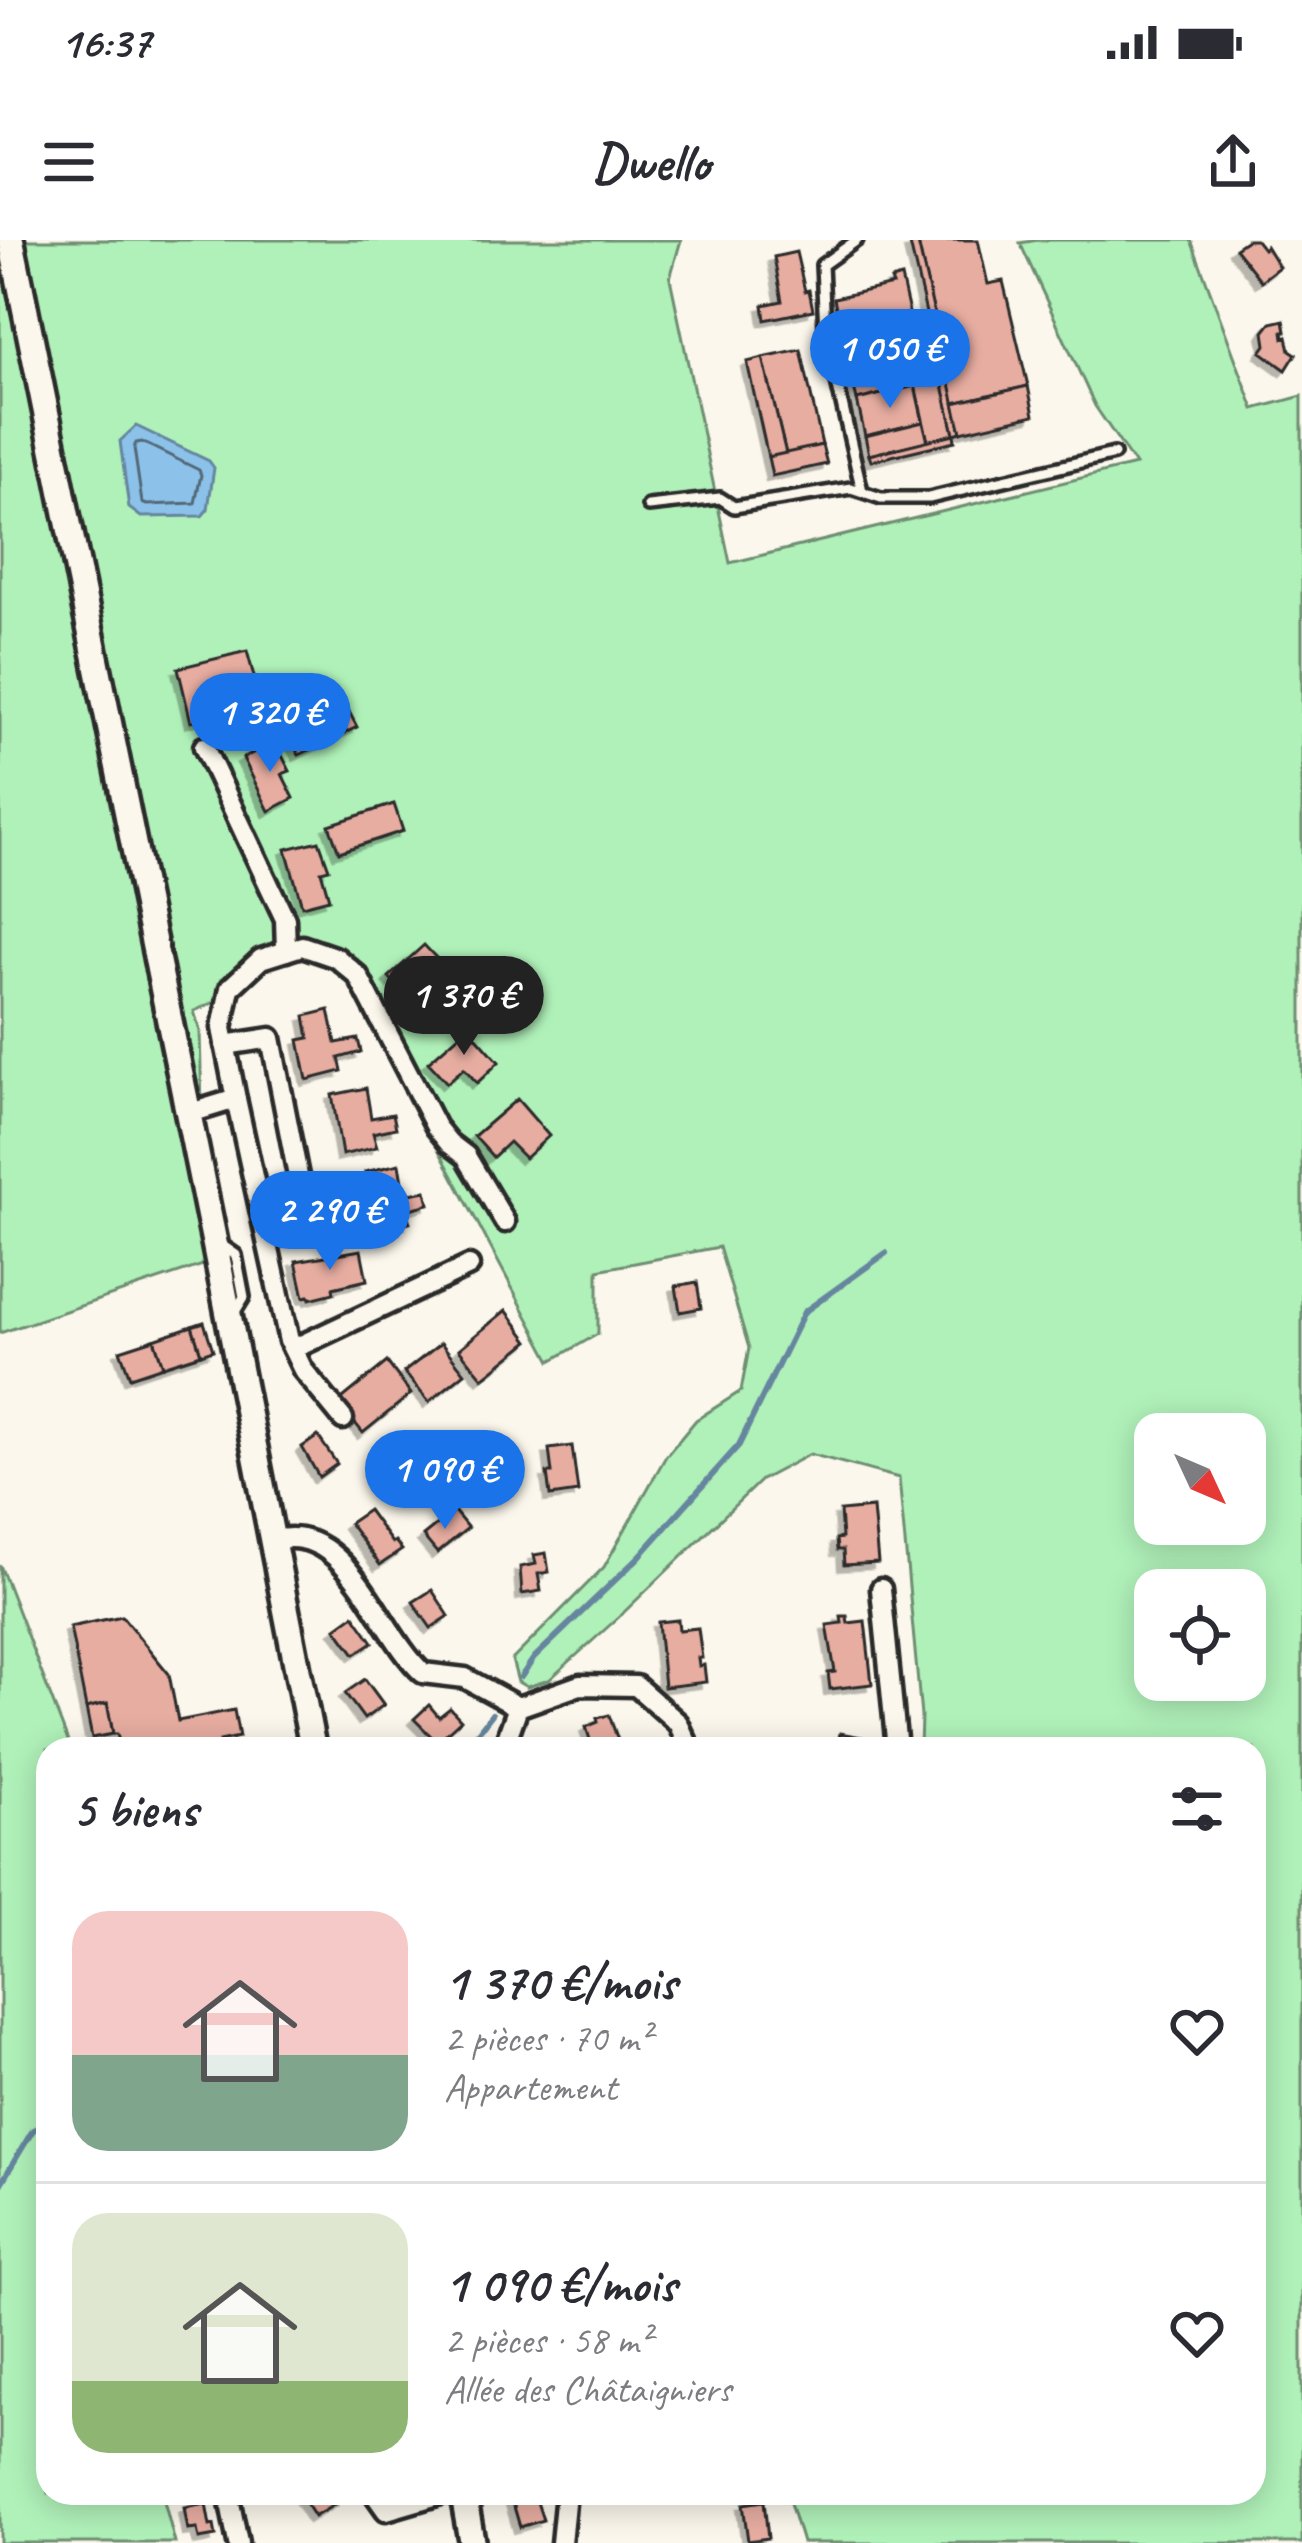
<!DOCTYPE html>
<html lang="fr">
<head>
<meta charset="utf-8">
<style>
	body { margin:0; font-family:Caveat,sans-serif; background:#f2f2f3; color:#2b2b33; height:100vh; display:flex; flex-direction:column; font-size:45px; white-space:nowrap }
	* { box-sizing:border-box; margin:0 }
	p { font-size:39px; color:#7c7c81 }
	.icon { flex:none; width:66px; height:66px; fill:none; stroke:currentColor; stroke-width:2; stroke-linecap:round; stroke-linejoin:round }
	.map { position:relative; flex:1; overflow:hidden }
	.panel { position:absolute; left:36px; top:1497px; width:1230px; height:768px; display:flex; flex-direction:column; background:#fff; border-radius:36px; box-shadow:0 6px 30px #0003 }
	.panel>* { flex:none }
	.needle { width:78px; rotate:134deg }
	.fabs { position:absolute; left:1134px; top:1173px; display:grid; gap:24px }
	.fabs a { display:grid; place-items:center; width:132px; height:132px; border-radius:24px; background:#fff; box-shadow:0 6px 30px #0003; font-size:60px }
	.price { position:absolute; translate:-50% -102px; padding:0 27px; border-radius:42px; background:#1a73e8; color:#fff; font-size:39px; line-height:78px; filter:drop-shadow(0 3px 6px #0008) }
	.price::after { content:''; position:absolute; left:50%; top:72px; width:36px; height:27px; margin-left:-18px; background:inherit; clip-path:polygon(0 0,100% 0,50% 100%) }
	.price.current { background:#222; color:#fff }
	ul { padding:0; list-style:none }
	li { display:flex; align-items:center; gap:36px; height:300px; padding:0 36px }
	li+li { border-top:3px solid #e1e1e2 }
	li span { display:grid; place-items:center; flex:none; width:336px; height:240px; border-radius:36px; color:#555 }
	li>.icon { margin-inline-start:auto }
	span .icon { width:144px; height:144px; fill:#fffc; stroke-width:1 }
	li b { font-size:51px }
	h2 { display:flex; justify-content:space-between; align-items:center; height:144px; padding:0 36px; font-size:51px }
	.status { display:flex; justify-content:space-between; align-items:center; height:84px; padding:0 60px; background:#fff; direction:ltr }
	.status svg { height:33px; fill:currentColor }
	header { display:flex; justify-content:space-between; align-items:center; height:156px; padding:0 36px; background:#fff; font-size:54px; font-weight:800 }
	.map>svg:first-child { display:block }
	.green { fill:#b0f1b9; stroke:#6e8e72; stroke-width:3; fill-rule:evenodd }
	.water { fill:#8cc2ea; stroke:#65869e; stroke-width:3 }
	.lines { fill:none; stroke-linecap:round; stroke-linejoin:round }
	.shore { stroke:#526777; stroke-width:3 }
	.stream { stroke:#65869e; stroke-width:6 }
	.building { fill:#e7ada1; stroke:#2b2b2b; stroke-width:3; filter:url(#shadow) }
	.service-casing { stroke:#2b2b2b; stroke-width:18 }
	.minor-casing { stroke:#2b2b2b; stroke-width:27 }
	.tertiary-casing { stroke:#2b2b2b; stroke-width:33 }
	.service { stroke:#fbf7ec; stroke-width:9 }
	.minor { stroke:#fbf7ec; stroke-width:18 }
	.tertiary { stroke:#fbf7ec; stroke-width:24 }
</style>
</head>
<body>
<div class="status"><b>16:37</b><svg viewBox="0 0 49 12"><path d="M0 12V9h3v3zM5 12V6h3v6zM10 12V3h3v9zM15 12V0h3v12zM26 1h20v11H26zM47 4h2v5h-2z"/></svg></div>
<header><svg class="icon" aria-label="menu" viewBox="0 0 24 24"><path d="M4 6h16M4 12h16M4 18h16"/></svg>Dwello<svg class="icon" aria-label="share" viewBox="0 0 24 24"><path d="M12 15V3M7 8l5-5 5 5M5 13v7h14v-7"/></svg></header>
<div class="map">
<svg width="1302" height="2303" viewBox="0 0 1302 2303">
	<defs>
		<filter id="shadow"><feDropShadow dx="-5.5" dy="5.5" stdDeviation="0" flood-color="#0004"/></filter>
	</defs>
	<rect width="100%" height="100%" fill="#fbf7ec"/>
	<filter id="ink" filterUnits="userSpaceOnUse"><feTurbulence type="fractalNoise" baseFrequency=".00833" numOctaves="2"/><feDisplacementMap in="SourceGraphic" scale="24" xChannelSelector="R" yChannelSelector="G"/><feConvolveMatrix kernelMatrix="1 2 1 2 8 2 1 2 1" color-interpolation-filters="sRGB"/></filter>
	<g filter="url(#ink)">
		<g class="green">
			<path d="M0,0H681L670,38L730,323L1135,225L1095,166L1020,3L1038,0H1191L1254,169L1302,156V2303H802L787,2253H1254V1509H920L921,1476L899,1238L810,1214L761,1240L620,1376L549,1440L527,1447L518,1442L512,1420L604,1327L666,1216L696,1180L741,1151L749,1108L719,1007L598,1030V1094L551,1121L333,711L284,714L222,759L194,771L200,791L206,1024L0,1093ZM1155,1194H1245V1284H1155ZM1155,1350H1245V1440H1155Z"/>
			<path d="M0,1325L71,1509H48V2253H162L175,2303H0Z"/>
		</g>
		<path class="water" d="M136,186L209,221L214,228L208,269L202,276L141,277L129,268L120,201Z"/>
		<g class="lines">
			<path class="shore" d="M142,202L199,230L201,235L195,263L147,265L142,263L134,208L136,203Z"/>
			<g class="stream">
				<path d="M521,1437L534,1418L639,1317L739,1205L804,1072L886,1013"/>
				<path d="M465,1509L492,1474"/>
				<path d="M0,1945L33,1890L48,1883"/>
			</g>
		</g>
		<g class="building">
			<path d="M932,0H978L988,44L1003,41L1028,146L954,163L918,3Z"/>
			<path d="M1247,0H1256L1263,9L1266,6L1279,27L1261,41L1235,8Z"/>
			<path d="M918,3L961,192L954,194L910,4Z"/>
			<path d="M796,12L805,51L809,50L813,70L765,80L763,65L782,61L774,17Z"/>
			<path d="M901,37L910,77L841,92L834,58L893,45L891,40Z"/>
			<path d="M1284,80L1286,91H1283L1284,98L1287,97L1290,110L1296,114L1286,130L1261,112L1266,105L1264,92L1271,83Z"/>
			<path d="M930,88L954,194L928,201L903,94Z"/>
			<path d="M903,94L907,111L848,124L844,107Z"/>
			<path d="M801,110L822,205L786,214L763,118Z"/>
			<path d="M907,111L915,146L857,160L848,124Z"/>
			<path d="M763,118L786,214L768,217L747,122Z"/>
			<path d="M915,146L923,182L865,196L857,160Z"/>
			<path d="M1028,146L1034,175L961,192L954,163Z"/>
			<path d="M923,182L928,201L869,215L865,196Z"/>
			<path d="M954,194L955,201L871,221L869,215Z"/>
			<path d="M822,205L827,224L772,236L768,217Z"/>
			<path d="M247,411L255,440L210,454L216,475L191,482L178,428Z"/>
			<path d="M340,454L357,487L299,515L280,481Z"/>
			<path d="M275,502L290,531L282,534L294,558L269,571L243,518Z"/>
			<path d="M394,564L403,591L339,612L329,585Z"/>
			<path d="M319,601L329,629L321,631L329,659L302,666L286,609Z"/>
			<path d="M424,705L457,740L436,760L421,744L407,756L389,737Z"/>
			<path d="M329,770L336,803L358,799L361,812L339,818L342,831L307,840L299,800L309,798L305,776Z"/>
			<path d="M468,787L499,822L477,843L464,828L447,843L428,822Z"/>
			<path d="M366,848L371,878L393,874L396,888L373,893L377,907L342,915L332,855Z"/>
			<path d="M517,859L549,896L525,918L509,902L493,917L474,896Z"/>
			<path d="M399,924L404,955L426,951L429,964L406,970L410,983L375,991L365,932Z"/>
			<path d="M361,1010L367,1040L333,1048L334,1053L310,1059L309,1056L304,1057L296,1021Z"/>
			<path d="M697,1042L701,1068L680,1072L676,1046Z"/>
			<path d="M506,1070L529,1101L483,1138L459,1109Z"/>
			<path d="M204,1082L213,1110L201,1114L192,1086Z"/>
			<path d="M192,1086L201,1114L163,1126L154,1099Z"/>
			<path d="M154,1099L163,1126L130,1137L120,1110Z"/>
			<path d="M441,1103L465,1133L429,1162L404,1132Z"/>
			<path d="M387,1122L411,1154L363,1193L338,1162Z"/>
			<path d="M318,1196L337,1224L319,1237L302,1207Z"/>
			<path d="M484,1200L493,1220L473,1229L464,1210Z"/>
			<path d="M572,1206L578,1252L550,1256L547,1233H552L549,1209Z"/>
			<path d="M492,1229L501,1249L481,1258L472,1239Z"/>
			<path d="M873,1268L878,1323L844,1325L843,1310H837L836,1299L842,1298L840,1271Z"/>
			<path d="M368,1270L392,1303L395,1301L402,1310L380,1325L349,1283Z"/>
			<path d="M454,1271L468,1288L437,1313L423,1296Z"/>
			<path d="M546,1313L549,1332L538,1334L541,1351L522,1354L520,1327L536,1324L534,1315Z"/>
			<path d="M432,1350L449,1376L431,1388L413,1362Z"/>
			<path d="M354,1375L373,1402L355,1414L336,1388Z"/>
			<path d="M122,1376L169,1434L178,1481L234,1470L239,1497L220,1501L221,1509H121L117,1494H113L107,1463L86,1468L70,1387Z"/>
			<path d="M841,1376H847L848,1383L865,1381L872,1444L830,1449L828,1433L835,1432L827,1385L842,1383Z"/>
			<path d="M678,1380L679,1390L698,1388L702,1418H698L699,1426L704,1425L706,1442L664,1447L658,1382Z"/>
			<path d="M365,1439L384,1465L364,1479L345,1453Z"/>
			<path d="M107,1463L113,1494L92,1498L86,1468Z"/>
			<path d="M429,1465L439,1477L450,1468L461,1480L437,1502L414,1479Z"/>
			<path d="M609,1475L619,1503L593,1509L586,1487L598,1482L597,1478Z"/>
			<path d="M840,1493L872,1499L870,1509H837Z"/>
			<path d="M304,2253H337L342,2260L314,2277L300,2255Z"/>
			<path d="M510,2253H534L543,2280L520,2287Z"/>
			<path d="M764,2261L768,2298L748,2301L743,2264Z"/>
			<path d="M206,2264L210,2286L214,2285L216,2296L199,2299L197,2289L188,2290L184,2268Z"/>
		</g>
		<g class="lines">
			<defs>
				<g id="service">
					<path d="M857,0L822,25L825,90L862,251"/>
					<path d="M648,266L720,258L734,267L851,248L881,258H929L1114,214"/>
					<path d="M223,1006L236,1015L244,1057L233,1075"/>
				</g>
				<g id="minor">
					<path d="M204,507L285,679L286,711"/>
					<path d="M225,805L271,798L307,982"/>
					<path d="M236,859L289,1101L303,1130L343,1179"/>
					<path d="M197,871L236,859L222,788L230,748L261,719L302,706L337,718L358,736L436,887L449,903L466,916L505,982"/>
					<path d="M293,1109L469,1026"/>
					<path d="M272,1301C347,1278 378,1393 423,1433L465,1438L518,1467"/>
					<path d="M881,1349L897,1509"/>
					<path d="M503,1509L518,1467L580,1445L636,1446L678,1483L690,1509"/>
					<path d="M228,2253L238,2303"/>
					<path d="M374,2253L386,2270L444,2253"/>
					<path d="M561,2303L566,2253"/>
				</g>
				<g id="tertiary">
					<path d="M11,0L214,1000L313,1509"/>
					<path d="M463,2253L472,2303"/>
				</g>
			</defs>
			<use href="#service" class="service-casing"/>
			<use href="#minor" class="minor-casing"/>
			<use href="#tertiary" class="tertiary-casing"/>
			<use href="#service" class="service"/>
			<use href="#minor" class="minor"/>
			<use href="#tertiary" class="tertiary"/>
		</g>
	</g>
</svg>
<div class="fabs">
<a><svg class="needle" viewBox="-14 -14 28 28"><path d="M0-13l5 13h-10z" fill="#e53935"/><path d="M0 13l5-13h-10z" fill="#7c7c81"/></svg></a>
<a><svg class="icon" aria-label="locate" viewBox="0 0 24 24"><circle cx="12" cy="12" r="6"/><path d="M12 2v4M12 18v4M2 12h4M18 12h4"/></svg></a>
</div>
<b class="price" style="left:890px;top:171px">1 050 €</b>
<b class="price" style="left:270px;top:535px">1 320 €</b>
<b class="price current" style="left:464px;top:818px">1 370 €</b>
<b class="price" style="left:330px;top:1033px">2 290 €</b>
<b class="price" style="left:445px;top:1292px">1 090 €</b>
<section class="panel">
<h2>5 biens<svg class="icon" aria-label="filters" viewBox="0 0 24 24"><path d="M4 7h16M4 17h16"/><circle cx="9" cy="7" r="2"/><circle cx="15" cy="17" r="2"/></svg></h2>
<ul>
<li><span style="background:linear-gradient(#f6c9c9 60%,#7fa58c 0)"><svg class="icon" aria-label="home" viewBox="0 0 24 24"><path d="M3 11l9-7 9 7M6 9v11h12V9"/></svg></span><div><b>1 370 €/mois</b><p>2 pièces · 70 m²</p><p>Appartement</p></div><svg class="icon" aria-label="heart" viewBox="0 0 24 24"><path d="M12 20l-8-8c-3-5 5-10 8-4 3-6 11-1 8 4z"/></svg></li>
<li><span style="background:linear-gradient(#dfe7d0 70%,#8fb573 0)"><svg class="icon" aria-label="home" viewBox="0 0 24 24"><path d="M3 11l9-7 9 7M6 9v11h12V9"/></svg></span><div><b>1 090 €/mois</b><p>2 pièces · 58 m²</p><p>Allée des Châtaigniers</p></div><svg class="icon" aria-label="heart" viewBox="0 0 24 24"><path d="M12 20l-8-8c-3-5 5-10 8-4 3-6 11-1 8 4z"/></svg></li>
</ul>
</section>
</div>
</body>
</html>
